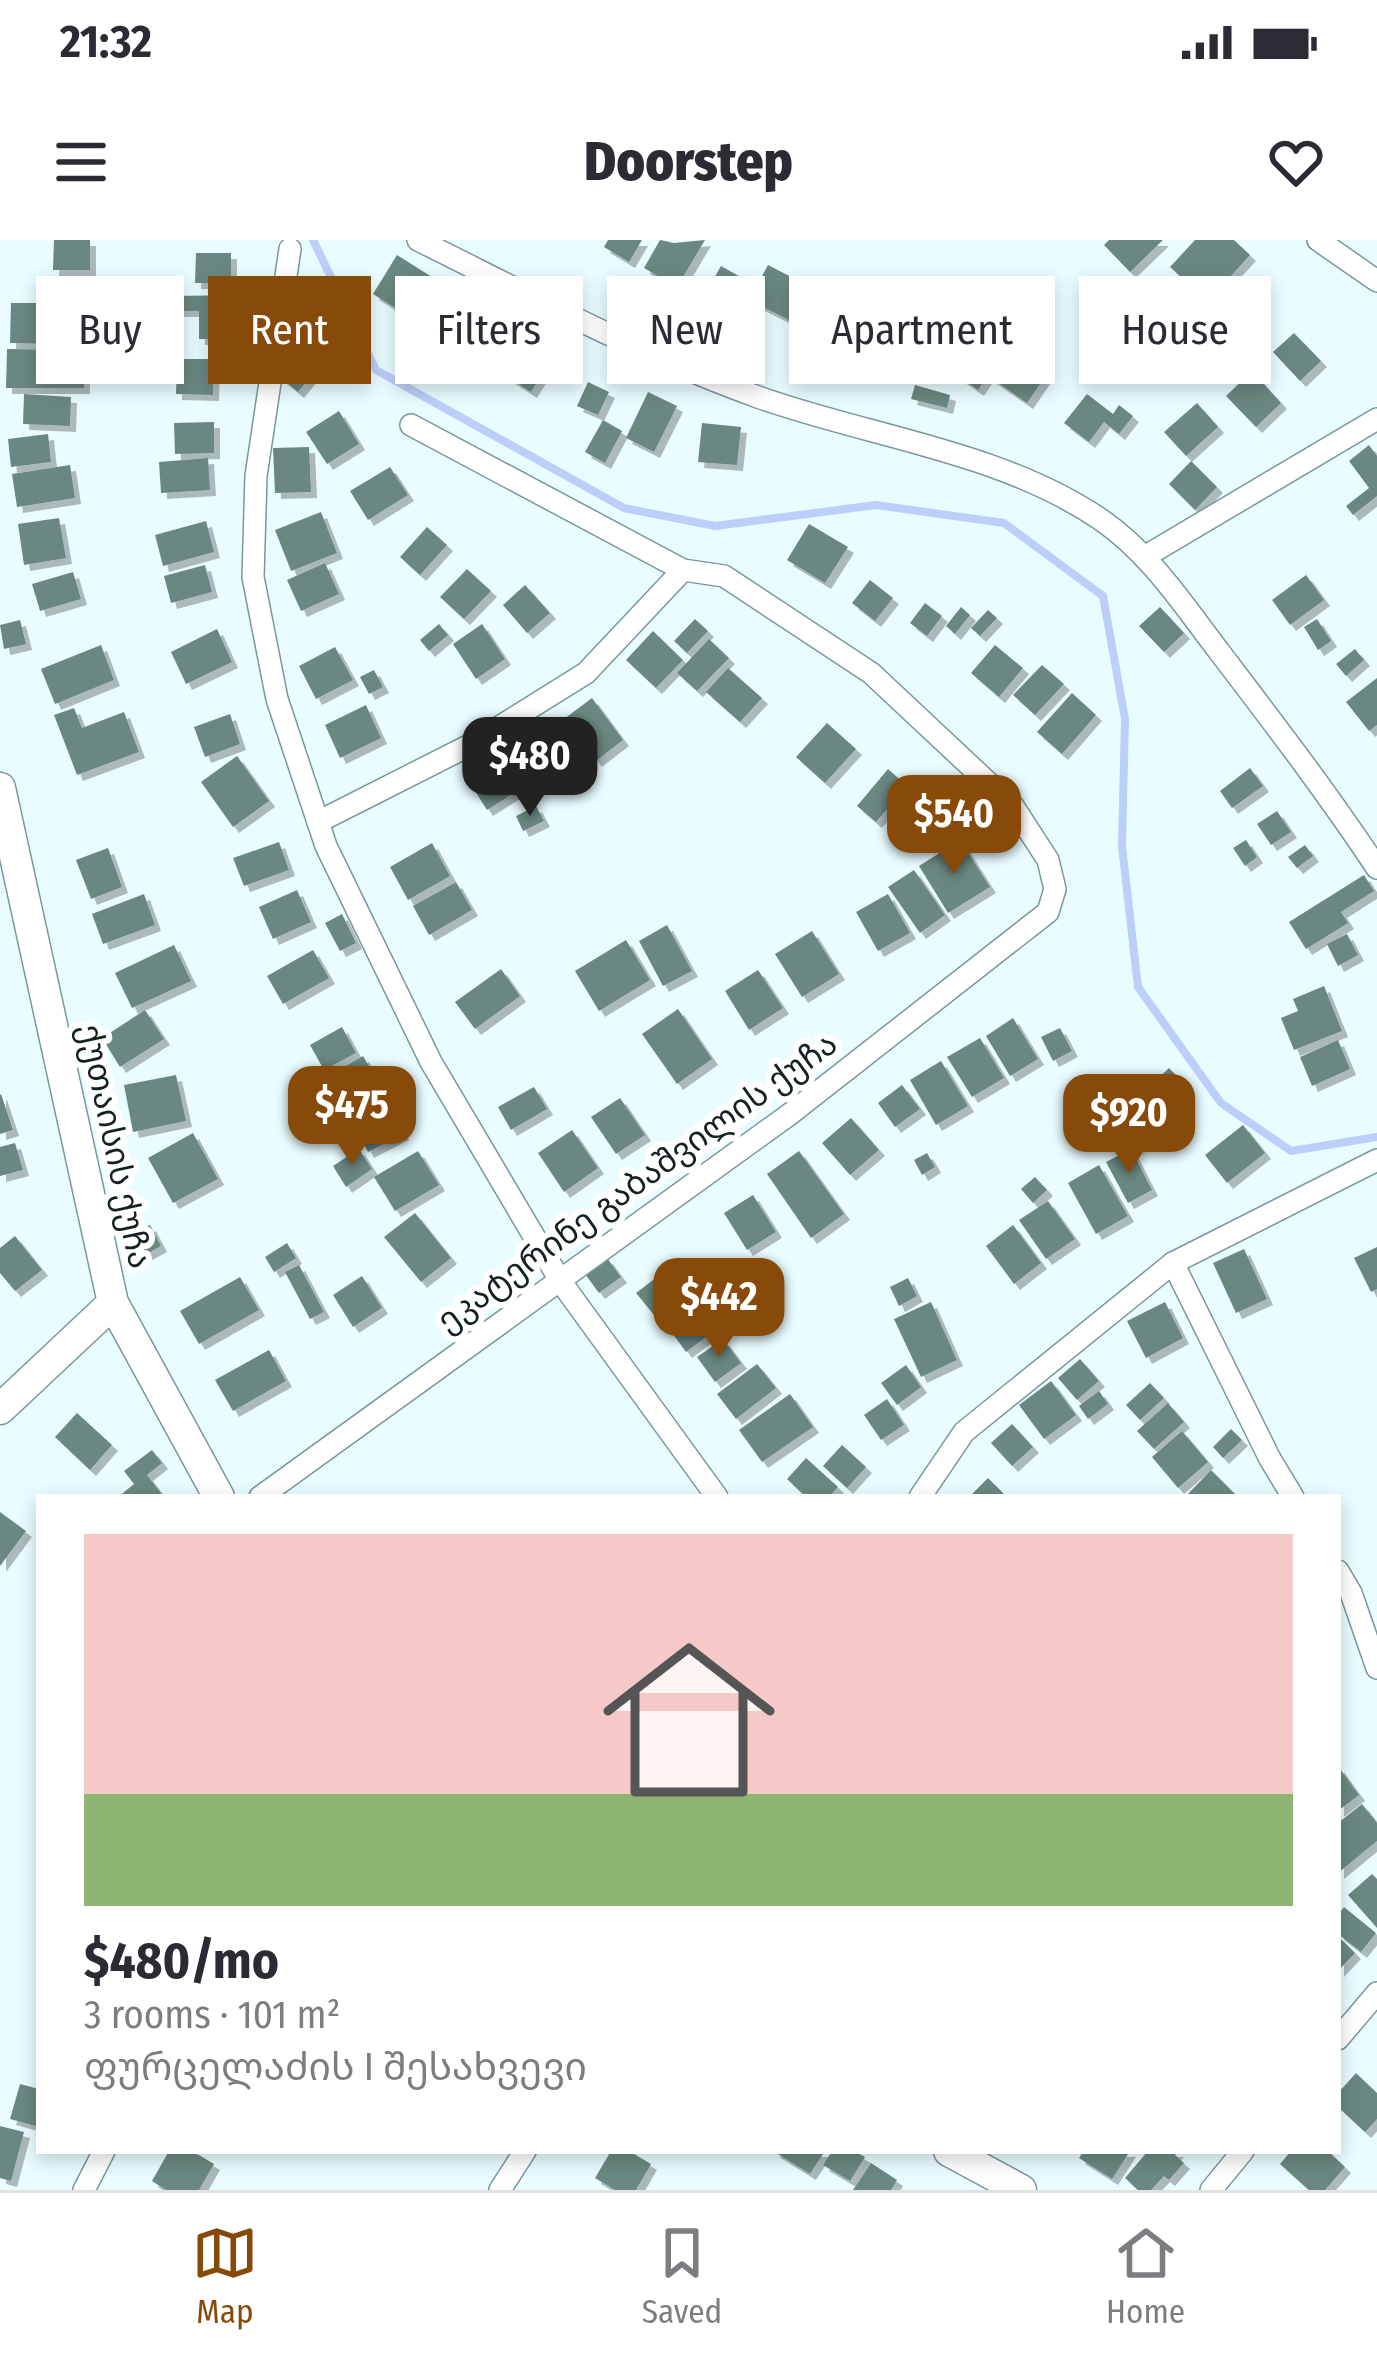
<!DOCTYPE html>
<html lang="en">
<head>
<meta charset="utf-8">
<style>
	body { margin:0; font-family:"Fira Sans Condensed","Noto Sans Georgian",sans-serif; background:#f2f2f3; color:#2b2b33; height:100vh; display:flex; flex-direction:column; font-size:45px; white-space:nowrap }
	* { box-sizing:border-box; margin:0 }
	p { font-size:39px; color:#7c7c81 }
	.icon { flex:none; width:66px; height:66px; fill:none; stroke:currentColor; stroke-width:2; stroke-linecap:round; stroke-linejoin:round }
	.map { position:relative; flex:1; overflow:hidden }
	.panel { position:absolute; left:36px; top:1254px; width:1305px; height:660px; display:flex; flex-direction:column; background:#fff; border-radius:0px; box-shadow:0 6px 18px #0003 }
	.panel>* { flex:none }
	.guide { position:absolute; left:36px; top:36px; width:1305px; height:108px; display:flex; gap:24px }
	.price { position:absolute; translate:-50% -102px; padding:0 27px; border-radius:24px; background:#874a09; color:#fff; font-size:39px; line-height:78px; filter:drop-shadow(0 3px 6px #0008) }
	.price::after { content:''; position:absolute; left:50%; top:72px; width:36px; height:27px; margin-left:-18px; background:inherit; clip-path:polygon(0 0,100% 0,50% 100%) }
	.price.active { background:#222; color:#fff }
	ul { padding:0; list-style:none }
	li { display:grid; align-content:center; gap:24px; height:636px; padding:0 48px }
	li span { display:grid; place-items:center; height:372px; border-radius:0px; color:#555 }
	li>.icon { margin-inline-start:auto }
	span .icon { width:216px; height:216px; fill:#fffc; stroke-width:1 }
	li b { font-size:51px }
	.pill { padding:0 42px; border-radius:0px; background:#fff; box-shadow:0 6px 18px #0003; font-size:42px; line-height:108px }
	.pill.active { background:#874a09; color:#fff }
	.status { display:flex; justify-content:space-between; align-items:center; height:84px; padding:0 60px; background:#fff; direction:ltr }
	.status svg { height:33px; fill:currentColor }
	header { display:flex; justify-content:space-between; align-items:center; height:156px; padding:0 48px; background:#fff; font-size:54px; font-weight:800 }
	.dock { display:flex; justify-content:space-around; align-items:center; height:168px; border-top:3px solid #e1e1e2; background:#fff; font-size:33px; color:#7c7c81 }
	.dock a { display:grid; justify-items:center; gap:6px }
	.dock .active { color:#874a09 }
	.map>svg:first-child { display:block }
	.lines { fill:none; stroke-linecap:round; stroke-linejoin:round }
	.stream { stroke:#bccffa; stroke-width:8 }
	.building { fill:#6b8881; filter:url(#shadow) }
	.street-casing { stroke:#79989c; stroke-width:24 }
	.secondary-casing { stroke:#79989c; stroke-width:33 }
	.street { stroke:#fff; stroke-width:21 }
	.secondary { stroke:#fff; stroke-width:30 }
	.labels { text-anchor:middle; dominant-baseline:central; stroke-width:12; stroke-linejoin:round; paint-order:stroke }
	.street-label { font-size:33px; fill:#142122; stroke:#fff }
</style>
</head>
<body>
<div class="status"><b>21:32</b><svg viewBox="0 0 49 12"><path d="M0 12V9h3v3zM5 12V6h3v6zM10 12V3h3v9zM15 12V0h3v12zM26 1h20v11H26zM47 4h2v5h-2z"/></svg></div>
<header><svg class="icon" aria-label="menu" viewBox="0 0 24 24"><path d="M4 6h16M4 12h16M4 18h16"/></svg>Doorstep<svg class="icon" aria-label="heart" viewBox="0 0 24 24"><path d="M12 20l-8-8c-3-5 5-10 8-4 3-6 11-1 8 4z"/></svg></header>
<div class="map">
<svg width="1377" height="1950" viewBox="0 0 1377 1950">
	<defs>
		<filter id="shadow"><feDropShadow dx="6" dy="6" stdDeviation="0" flood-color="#0004"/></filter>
	</defs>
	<rect width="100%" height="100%" fill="#e9fcff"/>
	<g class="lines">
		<path class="stream" d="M313,0L376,130L624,268L715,286L876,265L1004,283L1103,356L1125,479L1122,606L1138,747L1221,863L1291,911L1377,897"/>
	</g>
	<g class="building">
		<path d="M54,0H90V30H53Z"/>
		<path d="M608,0H642L629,22L604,7Z"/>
		<path d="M660,0L674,3L705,0L677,47L644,28Z"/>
		<path d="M1109,0H1163L1130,32L1104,5Z"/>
		<path d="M1195,0H1234L1250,15L1208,61L1170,27Z"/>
		<path d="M196,13H231V43H195Z"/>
		<path d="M397,15L432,37L408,76L373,54Z"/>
		<path d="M768,25L807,45L789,80L749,60Z"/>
		<path d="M721,26L753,44L726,93L693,75Z"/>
		<path d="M98,41V54L66,55V42Z"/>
		<path d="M827,53L861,71L839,113L805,95Z"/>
		<path d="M237,55V71H233V99H199V71H176V56Z"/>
		<path d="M11,63H53V104L10,103Z"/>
		<path d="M427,65L452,81L431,113L407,97Z"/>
		<path d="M973,75L1011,101L978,150L939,123Z"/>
		<path d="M742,77L759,85L742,120L725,112Z"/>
		<path d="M875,77L893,86L867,134L850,125Z"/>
		<path d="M527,88L559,107L531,152L500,132Z"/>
		<path d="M1294,93L1321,121L1300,141L1273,112Z"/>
		<path d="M912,99L925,106L913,128L899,120Z"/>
		<path d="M299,107L320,125L298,152L276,134Z"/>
		<path d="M7,109L84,110V148H6Z"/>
		<path d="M1009,111L1045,137L1027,163L991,138Z"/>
		<path d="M177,119H214L213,155L176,154Z"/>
		<path d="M1252,131L1281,163L1256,187L1226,156Z"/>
		<path d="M588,142L609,152L598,175L577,166Z"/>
		<path d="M915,145L950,155L947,168L911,159Z"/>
		<path d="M648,152L677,166L654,212L626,198Z"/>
		<path d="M24,154L71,157L70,186L23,184Z"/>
		<path d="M1087,154L1113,174L1119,165L1133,176L1119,194L1104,182L1089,202L1064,183Z"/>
		<path d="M1197,163L1218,187L1186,216L1164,192Z"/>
		<path d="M339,171L359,204L327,224L306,192Z"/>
		<path d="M603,180L622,191L605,223L585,212Z"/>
		<path d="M214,182V213L175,214L174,183Z"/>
		<path d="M702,183L741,187L737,225L698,222Z"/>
		<path d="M48,194L51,222L11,227L8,199Z"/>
		<path d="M1369,205L1377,216V256L1353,275L1346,266L1369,248L1349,221Z"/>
		<path d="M309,207L311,252L275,253L273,208Z"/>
		<path d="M208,218L210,250L161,253L159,222Z"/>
		<path d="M1191,221L1217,247L1195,270L1169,244Z"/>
		<path d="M70,225L75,258L17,267L12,234Z"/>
		<path d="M390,227L408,255L368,280L350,251Z"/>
		<path d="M321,272L337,313L291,331L275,290Z"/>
		<path d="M59,278L66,318L24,325L18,284Z"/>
		<path d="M206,281L214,312L163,326L155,295Z"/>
		<path d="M809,284L848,307L825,343L787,320Z"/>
		<path d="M427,287L447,305L420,335L400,317Z"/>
		<path d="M325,323L339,354L301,371L287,340Z"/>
		<path d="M205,325L212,352L171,363L164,336Z"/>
		<path d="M467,329L491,351L464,379L440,357Z"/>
		<path d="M73,332L81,359L40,371L32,344Z"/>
		<path d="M1306,335L1324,360L1290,385L1272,360Z"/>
		<path d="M870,340L893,358L875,381L852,363Z"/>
		<path d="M525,345L550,373L527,393L503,365Z"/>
		<path d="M925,363L942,376L927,396L910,383Z"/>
		<path d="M961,367L970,375L955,394L946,386Z"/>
		<path d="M1160,367L1184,393L1164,412L1139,386Z"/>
		<path d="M988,370L997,378L980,396L971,388Z"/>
		<path d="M695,379L708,391L687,413L674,401Z"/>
		<path d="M1317,379L1331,401L1318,410L1304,387Z"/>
		<path d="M20,380L26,404L4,409L0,385Z"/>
		<path d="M439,384L448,395L429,411L420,400Z"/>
		<path d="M482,384L505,419L476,439L453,404Z"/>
		<path d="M217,389L232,422L186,444L171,412Z"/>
		<path d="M653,391L683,420L656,448L626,420Z"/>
		<path d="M709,399L729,418L697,451L677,433Z"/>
		<path d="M101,405L114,440L55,464L41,429Z"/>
		<path d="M995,405L1023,428L999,457L971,433Z"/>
		<path d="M335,407L353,440L316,459L299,426Z"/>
		<path d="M1355,409L1364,420L1346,436L1336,424Z"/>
		<path d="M1042,425L1064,444L1035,475L1013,455Z"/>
		<path d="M728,428L762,458L740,482L706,452Z"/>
		<path d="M374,430L383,447L369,454L360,437Z"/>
		<path d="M1377,438V485L1369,491L1346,462Z"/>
		<path d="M1072,453L1096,475L1062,514L1037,492Z"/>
		<path d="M592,458L623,500L596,521L564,479Z"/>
		<path d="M366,465L381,498L340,518L325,485Z"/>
		<path d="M74,468L82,488L124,472L139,512L77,535L54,475Z"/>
		<path d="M230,474L240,504L205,517L194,487Z"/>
		<path d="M827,483L856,509L825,543L796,517Z"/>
		<path d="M559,488L573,507L554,521L540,502Z"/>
		<path d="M237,516L269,561L233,587L201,542Z"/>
		<path d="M499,524L517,551L487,570L470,543Z"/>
		<path d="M1250,528L1263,546L1232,568L1220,551Z"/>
		<path d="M888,529L907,546L876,582L857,566Z"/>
		<path d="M536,566L544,581L523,591L516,576Z"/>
		<path d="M1277,571L1291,592L1271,605L1257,584Z"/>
		<path d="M960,600L990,647L948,673L919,626Z"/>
		<path d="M1246,600L1257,617L1245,626L1233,608Z"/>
		<path d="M279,602L289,630L244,646L233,618Z"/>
		<path d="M432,603L450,636L408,660L390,627Z"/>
		<path d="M1305,605L1313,616L1297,628L1288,617Z"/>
		<path d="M108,608L122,647L91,659L76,620Z"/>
		<path d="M914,630L945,675L920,693L888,647Z"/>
		<path d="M1364,635L1374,651L1341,672L1348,683L1306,709L1289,682Z"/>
		<path d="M456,642L472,670L429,695L413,666Z"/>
		<path d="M297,650L311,682L273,699L259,667Z"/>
		<path d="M144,654L155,685L103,704L92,674Z"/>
		<path d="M888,654L910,693L878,711L856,672Z"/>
		<path d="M342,674L356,703L340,711L325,683Z"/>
		<path d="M667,685L692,731L663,746L639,701Z"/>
		<path d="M812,691L839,734L802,757L775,714Z"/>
		<path d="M1347,694L1358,715L1338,726L1327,704Z"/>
		<path d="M626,700L650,740L599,771L575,731Z"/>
		<path d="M174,705L191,741L132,768L115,733Z"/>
		<path d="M313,710L329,738L283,764L267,736Z"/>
		<path d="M501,729L520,756L475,789L455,762Z"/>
		<path d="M758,730L783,768L749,790L725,751Z"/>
		<path d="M1324,746L1342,791L1294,810L1281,778L1298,771L1293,759Z"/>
		<path d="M678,769L712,819L677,844L642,794Z"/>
		<path d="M145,770L164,799L120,827L102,798Z"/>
		<path d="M1013,778L1038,819L1010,836L986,796Z"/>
		<path d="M342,787L356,813L324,830L310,805Z"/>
		<path d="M1060,788L1072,811L1053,821L1041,797Z"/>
		<path d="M980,798L1004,838L972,857L947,817Z"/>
		<path d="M1338,800L1350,829L1312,846L1300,817Z"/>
		<path d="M363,816L378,842L340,865L325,838Z"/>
		<path d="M941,821L968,866L936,885L910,840Z"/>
		<path d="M1169,828L1187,847L1146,886L1128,867Z"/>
		<path d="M176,835L186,881L133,892L124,845Z"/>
		<path d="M902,845L920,869L895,887L878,863Z"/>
		<path d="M534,847L547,869L511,890L498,867Z"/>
		<path d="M1,854L13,890L0,894V855Z"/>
		<path d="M620,858L645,895L616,914L591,877Z"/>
		<path d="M389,867L403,894L368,912L354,885Z"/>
		<path d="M851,878L879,910L850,935L822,903Z"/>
		<path d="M1243,885L1265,913L1227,943L1205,915Z"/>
		<path d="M572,890L598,928L564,952L538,913Z"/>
		<path d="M193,893L218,939L173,963L148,918Z"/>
		<path d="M15,903L23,930L0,936V907Z"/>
		<path d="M359,909L372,929L346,947L333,926Z"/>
		<path d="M1131,909L1152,950L1128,963L1106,922Z"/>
		<path d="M418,911L439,945L395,971L374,937Z"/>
		<path d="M799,911L844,974L811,998L767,934Z"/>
		<path d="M927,913L935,927L922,935L914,920Z"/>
		<path d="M1099,925L1128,976L1096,994L1068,943Z"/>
		<path d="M1035,937L1047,950L1033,963L1021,949Z"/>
		<path d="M753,955L776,992L747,1010L724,973Z"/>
		<path d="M1048,961L1075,999L1046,1019L1019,980Z"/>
		<path d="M415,973L451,1018L421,1042L384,997Z"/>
		<path d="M150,985L161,1006L132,1022L120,1000Z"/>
		<path d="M1013,985L1041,1023L1014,1044L986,1006Z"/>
		<path d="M15,996L42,1030L15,1051L0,1033V1008Z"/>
		<path d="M287,1003L296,1018L274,1032L265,1017Z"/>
		<path d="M1377,1007V1049L1371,1052L1354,1018Z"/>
		<path d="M1244,1009L1267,1059L1236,1073L1213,1023Z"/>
		<path d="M607,1018L621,1037L599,1053L585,1034Z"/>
		<path d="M299,1025L324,1072L310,1079L285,1032Z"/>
		<path d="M661,1034L679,1056L654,1075L636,1053Z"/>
		<path d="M362,1036L382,1068L353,1087L333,1055Z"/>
		<path d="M240,1037L259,1070L199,1104L180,1071Z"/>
		<path d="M908,1038L917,1056L899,1066L890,1047Z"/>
		<path d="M697,1059L718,1088L686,1112L665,1083Z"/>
		<path d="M931,1062L957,1120L921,1137L894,1079Z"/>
		<path d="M1165,1062L1183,1098L1146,1118L1127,1081Z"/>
		<path d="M723,1099L741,1123L715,1142L697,1117Z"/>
		<path d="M269,1110L286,1141L233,1171L215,1140Z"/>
		<path d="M1080,1119L1099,1141L1077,1160L1058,1138Z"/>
		<path d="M757,1124L776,1148L736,1179L717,1154Z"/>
		<path d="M906,1125L921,1147L897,1165L881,1143Z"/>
		<path d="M1051,1141L1076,1175L1044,1199L1019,1165Z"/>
		<path d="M1150,1143L1164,1158L1140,1180L1126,1165Z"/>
		<path d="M1099,1151L1108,1164L1088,1179L1079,1166Z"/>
		<path d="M790,1154L813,1187L762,1222L739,1190Z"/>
		<path d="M887,1159L904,1185L881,1200L864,1175Z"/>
		<path d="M1168,1163L1184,1182L1154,1209L1137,1191Z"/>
		<path d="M77,1173L112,1205L90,1230L55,1197Z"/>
		<path d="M1012,1184L1033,1207L1012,1226L991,1203Z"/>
		<path d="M1231,1189L1242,1200L1223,1218L1213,1207Z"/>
		<path d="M1182,1191L1208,1222L1178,1248L1152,1217Z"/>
		<path d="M842,1205L866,1227L847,1248L823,1226Z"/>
		<path d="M152,1210L162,1223L147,1235L164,1257H118L134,1244L124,1231Z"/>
		<path d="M806,1218L838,1247L829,1257H806L787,1239Z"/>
		<path d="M1211,1230L1238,1257H1185Z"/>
		<path d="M988,1238L1007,1257H969Z"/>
		<path d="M0,1272L26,1291L0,1326Z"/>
		<path d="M1338,1526L1359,1555L1338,1571Z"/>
		<path d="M1362,1564L1377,1583V1601L1338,1633V1583Z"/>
		<path d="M1372,1634L1377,1639V1688L1348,1655Z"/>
		<path d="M1344,1667L1376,1693L1361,1712L1338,1694V1675Z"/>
		<path d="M1338,1696L1355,1713L1338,1731Z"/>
		<path d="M1356,1833L1377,1853V1879L1365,1892L1338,1867V1853Z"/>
		<path d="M20,1844L39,1849V1887L10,1879Z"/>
		<path d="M0,1886L24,1892L11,1941L0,1938Z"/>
		<path d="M169,1911H192L214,1924L199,1950H166L152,1941Z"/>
		<path d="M611,1911H629L651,1924L636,1950H615L595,1938Z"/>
		<path d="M773,1911H825L810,1934Z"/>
		<path d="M832,1911H854L865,1917L850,1941L823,1925Z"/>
		<path d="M1084,1911H1130L1112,1939L1079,1918Z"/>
		<path d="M1148,1911H1178L1175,1915L1184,1923L1169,1940L1164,1936L1151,1950H1138L1125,1938Z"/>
		<path d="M1291,1911H1328L1345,1927L1325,1950H1309L1280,1924Z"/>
		<path d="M871,1923L897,1940L891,1950H853Z"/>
	</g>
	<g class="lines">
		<defs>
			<g id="street">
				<path d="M418,0C529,55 641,115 758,157C870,197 999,211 1100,279C1151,314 1184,366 1221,414C1275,485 1328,554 1377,628"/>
				<path d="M1318,0L1377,41"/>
				<path d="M290,9L256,236L253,337L277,459L326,606L431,822L561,1042L717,1257"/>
				<path d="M1146,316L1377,179"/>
				<path d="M318,582L472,504L586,433L683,330"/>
				<path d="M1173,1023L1270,1219L1293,1257"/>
				<path d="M260,1257L790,874L1048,672L1055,649L1048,620L1013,566L871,433L724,336L683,330L411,185"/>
				<path d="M920,1257L964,1192L1173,1023L1377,920"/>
				<path d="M1338,1331L1351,1353L1377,1428"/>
				<path d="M1338,1799L1377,1753"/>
				<path d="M84,1950L104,1911"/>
				<path d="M500,1950L525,1911"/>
				<path d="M1211,1950L1243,1911"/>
			</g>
			<g id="secondary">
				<path d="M0,548L113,1063L219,1257"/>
				<path d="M0,1169L113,1063"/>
				<path d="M949,1911L1021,1950"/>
			</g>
		</defs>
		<use href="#street" class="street-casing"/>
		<use href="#secondary" class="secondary-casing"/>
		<use href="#street" class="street"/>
		<use href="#secondary" class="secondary"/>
	</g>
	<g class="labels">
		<g class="street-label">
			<text transform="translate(115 906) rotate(78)">ქუთაისის ქუჩა</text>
			<text transform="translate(637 942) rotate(-36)">ეკატერინე გაბაშვილის ქუჩა</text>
		</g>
	</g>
</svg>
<b class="price active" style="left:530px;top:579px">$480</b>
<b class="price" style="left:954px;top:637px">$540</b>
<b class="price" style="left:352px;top:928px">$475</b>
<b class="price" style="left:1129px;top:936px">$920</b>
<b class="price" style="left:719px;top:1120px">$442</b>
<div class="guide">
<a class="pill">Buy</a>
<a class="pill active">Rent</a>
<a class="pill">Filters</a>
<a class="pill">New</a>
<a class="pill">Apartment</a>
<a class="pill">House</a>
</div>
<section class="panel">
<ul>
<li><span style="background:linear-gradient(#f6c9c9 70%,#8fb573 0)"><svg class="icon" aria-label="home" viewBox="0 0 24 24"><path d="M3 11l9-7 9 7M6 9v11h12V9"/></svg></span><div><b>$480/mo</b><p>3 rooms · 101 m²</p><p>ფურცელაძის I შესახვევი</p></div></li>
</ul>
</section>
</div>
<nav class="dock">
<a class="active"><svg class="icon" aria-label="map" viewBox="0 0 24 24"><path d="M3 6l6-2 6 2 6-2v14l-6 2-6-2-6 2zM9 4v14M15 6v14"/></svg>Map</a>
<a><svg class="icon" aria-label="saved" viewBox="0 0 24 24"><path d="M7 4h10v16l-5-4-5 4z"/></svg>Saved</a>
<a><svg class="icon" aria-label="home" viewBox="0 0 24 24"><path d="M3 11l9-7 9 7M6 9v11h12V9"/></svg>Home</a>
</nav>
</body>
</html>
